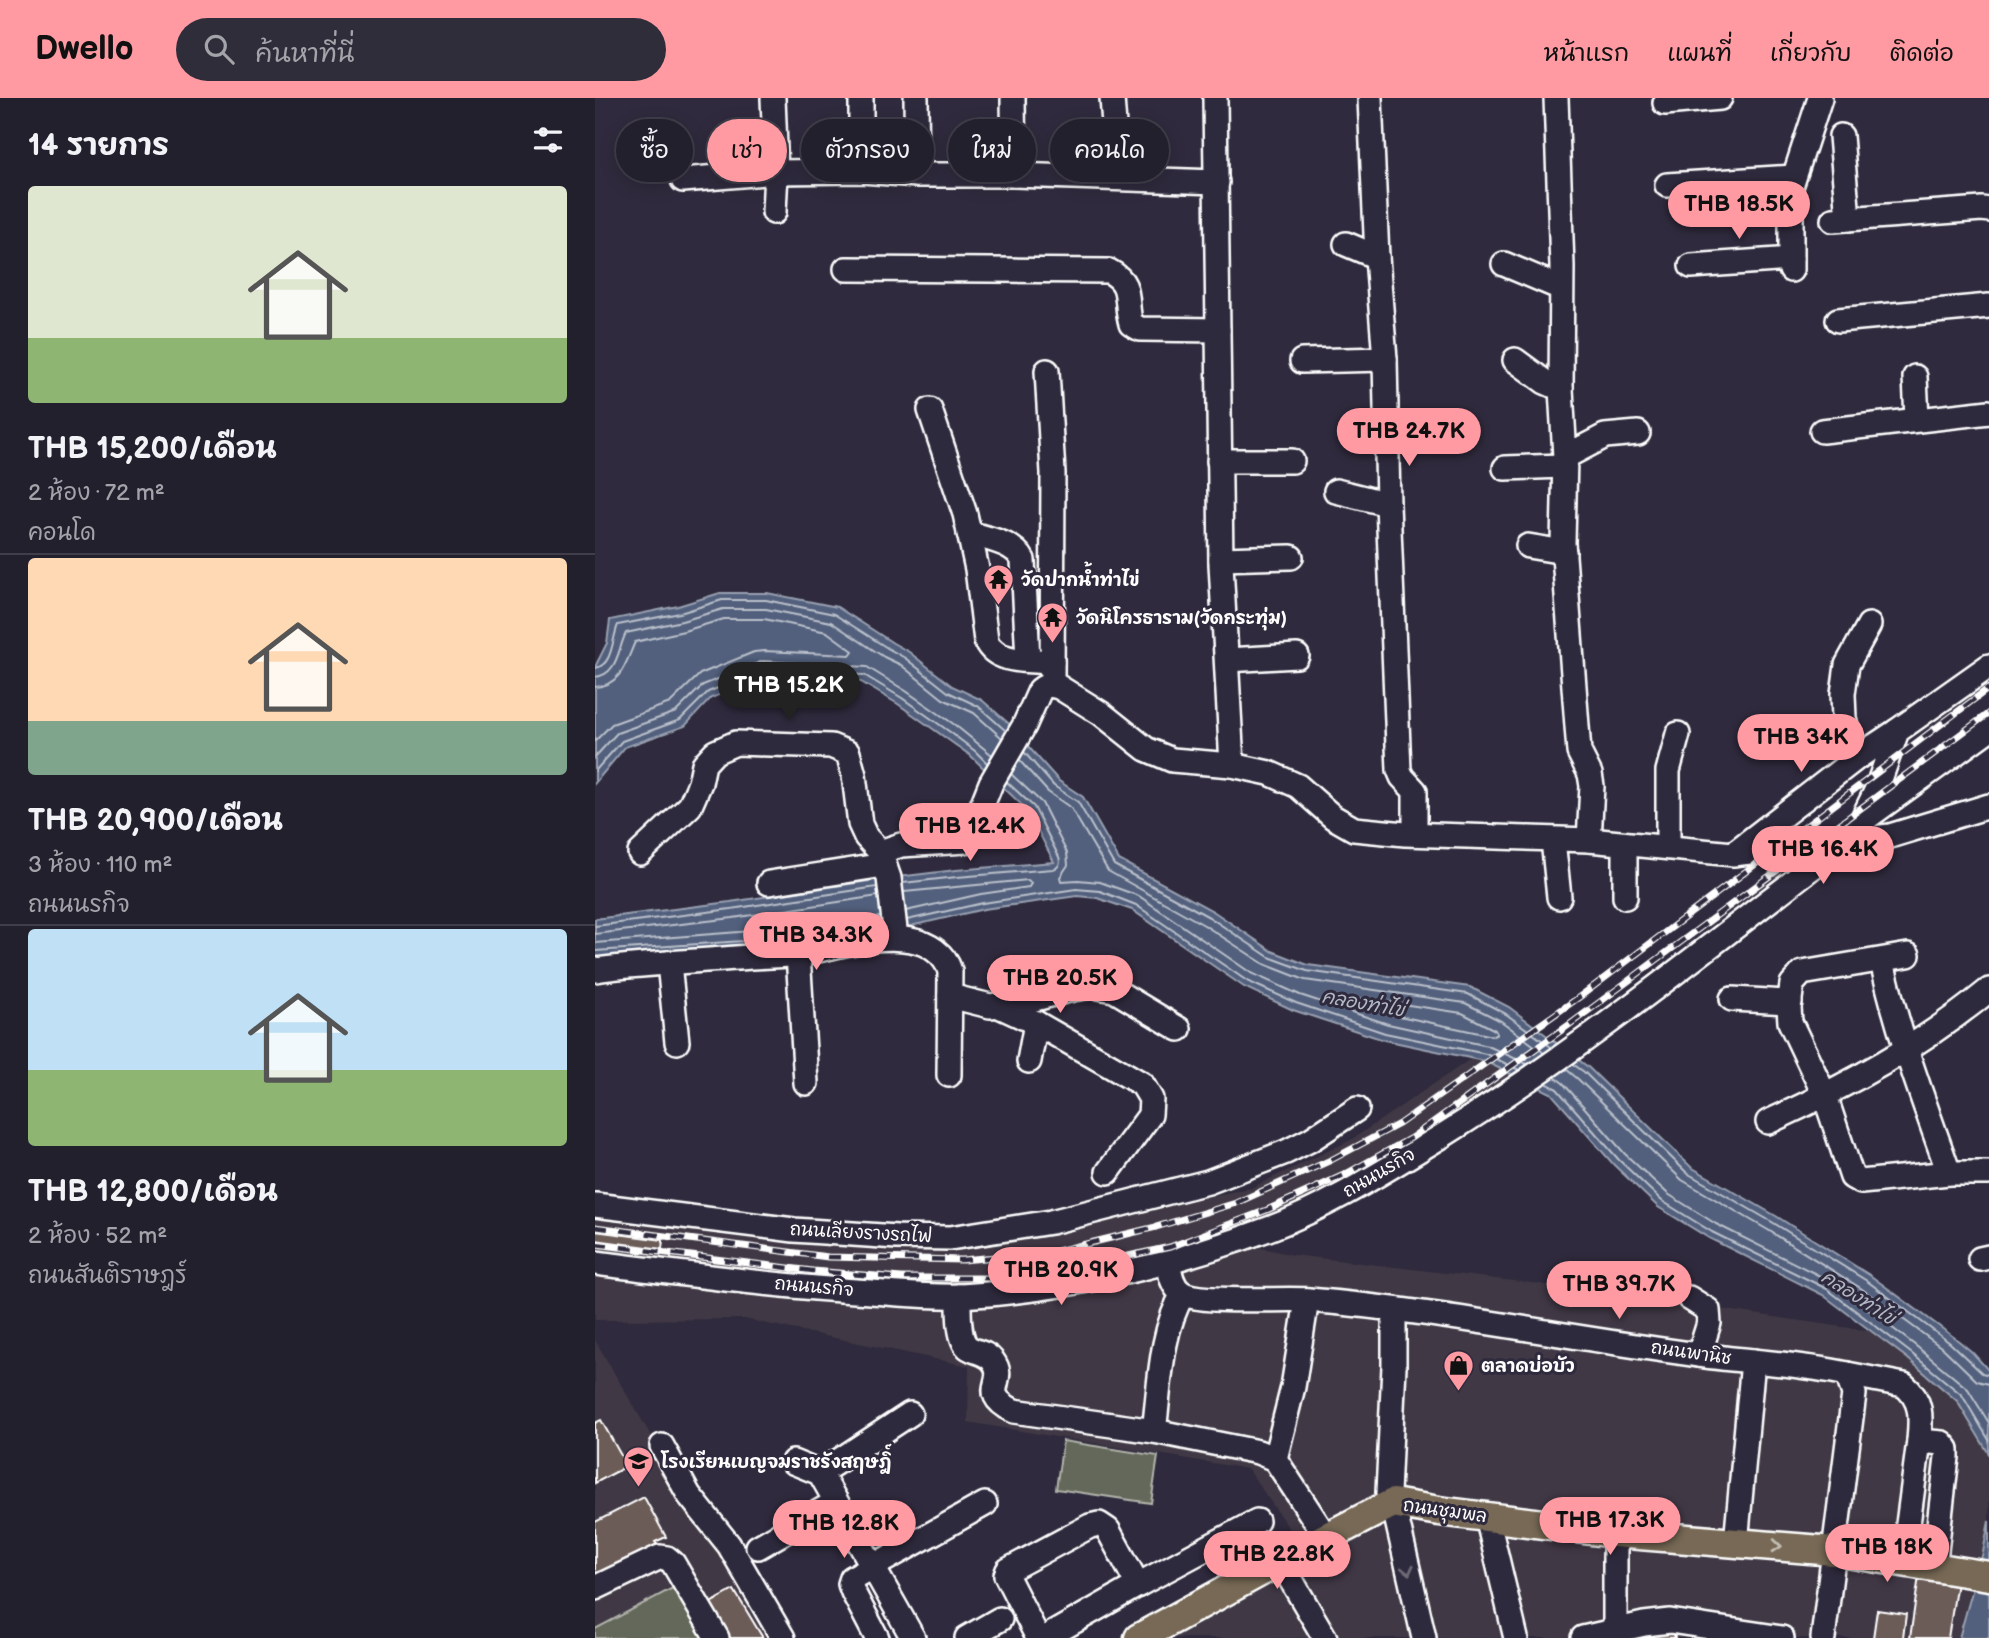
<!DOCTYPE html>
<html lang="th">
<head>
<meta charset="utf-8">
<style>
	body { margin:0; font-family:"Balsamiq Sans","Playpen Sans Thai",sans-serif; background:#2f2d3a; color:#f1f3f6; height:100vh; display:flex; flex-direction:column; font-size:26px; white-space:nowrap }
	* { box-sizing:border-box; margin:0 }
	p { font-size:23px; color:#a3a3aa }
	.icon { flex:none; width:38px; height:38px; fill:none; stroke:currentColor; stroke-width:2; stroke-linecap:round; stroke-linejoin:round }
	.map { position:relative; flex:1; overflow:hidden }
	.drawer { display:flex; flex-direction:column; background:#23202e; width:595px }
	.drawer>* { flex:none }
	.hud { position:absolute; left:21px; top:21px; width:665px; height:63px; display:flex; gap:14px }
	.price { position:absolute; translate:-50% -60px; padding:0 16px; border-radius:24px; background:#ff9aa2; color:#111; font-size:23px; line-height:46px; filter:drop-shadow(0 2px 4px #0008) }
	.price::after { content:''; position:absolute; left:50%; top:42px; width:21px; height:16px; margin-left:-10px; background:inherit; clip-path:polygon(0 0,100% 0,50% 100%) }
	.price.active { background:#222; color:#fff }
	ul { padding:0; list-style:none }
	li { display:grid; align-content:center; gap:14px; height:371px; padding:0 28px }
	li+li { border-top:2px solid #403e4a }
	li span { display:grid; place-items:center; height:217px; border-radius:7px; color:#555 }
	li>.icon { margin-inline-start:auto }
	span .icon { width:126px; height:126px; fill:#fffc; stroke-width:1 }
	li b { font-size:30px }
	h2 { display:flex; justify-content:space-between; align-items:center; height:84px; padding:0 28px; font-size:30px }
	.pill { padding:0 24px; border-radius:32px; background:#23202e; box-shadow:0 4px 18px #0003,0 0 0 2px #403e4a; font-size:24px; line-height:63px }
	.pill.active { background:#ff9aa2; color:#111 }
	header { display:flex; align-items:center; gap:42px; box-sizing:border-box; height:98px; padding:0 35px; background:#ff9aa2; color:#111 }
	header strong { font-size:33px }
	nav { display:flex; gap:38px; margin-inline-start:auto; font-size:24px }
	.search { width:490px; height:63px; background:#2f2d3a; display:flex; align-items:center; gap:18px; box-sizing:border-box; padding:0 24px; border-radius:38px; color:#a3a3aa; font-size:26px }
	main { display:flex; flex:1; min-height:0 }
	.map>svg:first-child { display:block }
	.built { fill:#413945 }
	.green { fill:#64685a; stroke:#b2b4ac; stroke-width:2 }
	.water { fill:#53617d; stroke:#98a0b1; stroke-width:2 }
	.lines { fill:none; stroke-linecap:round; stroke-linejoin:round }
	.shore { stroke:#bac0cb; stroke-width:2 }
	.building { fill:#6c5c59; stroke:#fff; stroke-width:2 }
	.minor-casing { stroke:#fff; stroke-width:28 }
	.major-casing { stroke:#fff; stroke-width:33 }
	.minor { stroke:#2f2a3d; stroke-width:23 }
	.major { stroke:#776954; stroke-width:28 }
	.rail-casing { stroke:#fff; stroke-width:7 }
	.rail { stroke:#2f2a3d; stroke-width:4.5; stroke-dasharray:13; stroke-linecap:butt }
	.oneway { stroke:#c2bcb2 }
	.oneway2 { stroke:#6d6a77 }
	.labels { text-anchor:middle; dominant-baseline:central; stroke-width:6; stroke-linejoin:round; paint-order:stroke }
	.poi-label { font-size:18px; font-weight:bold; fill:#fff; stroke:#2f2a3d; text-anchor:start }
	.street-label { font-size:18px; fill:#fff; stroke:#2f2a3d }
	.water-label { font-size:19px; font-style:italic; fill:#b2b8c4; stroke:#2f2a3d }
</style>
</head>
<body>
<header>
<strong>Dwello</strong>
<div class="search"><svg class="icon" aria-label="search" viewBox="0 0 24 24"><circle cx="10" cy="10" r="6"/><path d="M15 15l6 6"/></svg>ค้นหาที่นี่</div>
<nav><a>หน้าแรก</a><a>แผนที่</a><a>เกี่ยวกับ</a><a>ติดต่อ</a></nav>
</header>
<main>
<section class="drawer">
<h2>14 รายการ<svg class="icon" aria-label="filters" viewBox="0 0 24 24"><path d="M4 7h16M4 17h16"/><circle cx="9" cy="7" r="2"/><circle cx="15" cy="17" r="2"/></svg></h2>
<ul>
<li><span style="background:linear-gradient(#dfe7d0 70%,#8fb573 0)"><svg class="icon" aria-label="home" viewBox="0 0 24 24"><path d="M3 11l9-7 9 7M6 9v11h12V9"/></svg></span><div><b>THB 15,200/เดือน</b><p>2 ห้อง · 72 m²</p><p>คอนโด</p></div></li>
<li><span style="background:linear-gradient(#ffd9b3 75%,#7fa58c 0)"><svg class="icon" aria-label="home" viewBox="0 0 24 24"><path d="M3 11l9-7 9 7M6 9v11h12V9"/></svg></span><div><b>THB 20,900/เดือน</b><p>3 ห้อง · 110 m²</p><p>ถนนนรกิจ</p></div></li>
<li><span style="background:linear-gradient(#bfe0f5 65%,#8fb573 0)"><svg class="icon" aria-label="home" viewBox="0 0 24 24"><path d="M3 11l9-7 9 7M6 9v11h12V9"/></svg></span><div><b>THB 12,800/เดือน</b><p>2 ห้อง · 52 m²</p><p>ถนนสันติราษฎร์</p></div></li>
</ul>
</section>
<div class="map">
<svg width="1394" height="1540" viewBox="0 0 1394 1540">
	<rect width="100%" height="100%" fill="#2f2a3d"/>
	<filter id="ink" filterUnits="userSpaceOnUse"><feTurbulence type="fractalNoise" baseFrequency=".0143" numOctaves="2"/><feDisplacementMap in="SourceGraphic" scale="14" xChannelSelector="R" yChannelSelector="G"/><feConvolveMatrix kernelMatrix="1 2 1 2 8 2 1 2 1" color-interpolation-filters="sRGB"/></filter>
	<g filter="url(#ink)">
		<g class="built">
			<path d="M877,960L921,978L812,1049L669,1123L498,1174L418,1187L343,1188L221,1181L0,1154V1118L95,1131L355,1152L656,1090L756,1042Z"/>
			<path d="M653,1147L698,1157L994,1192L1275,1233L1312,1260L1364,1306L1394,1356V1423L1385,1462L800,1398L697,1435L653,1371L373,1324L374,1268L150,1221L0,1222V1170L331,1203Z"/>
			<path d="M0,1242L174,1540H0Z"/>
			<path d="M793,1415L1256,1462L1376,1492L1364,1540H559Z"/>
		</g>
		<g class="green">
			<path d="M468,1343L563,1358L556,1405L461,1391Z"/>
			<path d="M89,1484L122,1540H0V1531Z"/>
		</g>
		<g class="water">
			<path d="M125,495H172L242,509L298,545L314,554L357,588L387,602L421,632L431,646L464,683L488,699L524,762L618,813L677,853L713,867L875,889L914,909L993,969L1096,1069L1181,1118L1276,1178L1360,1240L1377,1254L1394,1273V1356L1362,1303L1312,1260L1228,1197L1114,1140L1063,1109L1019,1067L956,995L889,963L789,942L698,912L649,889L537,812L502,800L482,798L389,811L281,836L223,844L0,860V821L135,804L294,780L361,772L459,764L433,713L376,658L303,606L266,584L168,579L116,600L90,628L30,649L0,685V569L12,545L15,522L83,508Z"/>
			<path d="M1394,1423V1540H1364L1388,1454Z"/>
		</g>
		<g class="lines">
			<g class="shore">
				<path d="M0,570C18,568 17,540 23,527L85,515L127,502H171L239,516L294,551L310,560L353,594L383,608L411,633"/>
				<path d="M0,579C23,577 23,550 31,535L87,523L128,511H171L236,524L289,559L306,567L348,601L379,615L407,640"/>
				<path d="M0,589C26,588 31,564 40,544L89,533L129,521H169L232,534L258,553L255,557L169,553L159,554L105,576L75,605L17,626L0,643"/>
				<path d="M429,654L459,688L483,704L519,767L614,819L674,859L712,873L873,896L911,916L956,949"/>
				<path d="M0,659L22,635L81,614L108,587L168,563L272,569L311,593L360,627L397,657"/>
				<path d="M424,662L453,694L476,710L513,773L609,827L669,866L710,882L870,905L906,923L949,955"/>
				<path d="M0,673L27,643L85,622L113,594L168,572L269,577L307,600L355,634L380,653L392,665"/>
				<path d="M416,676L447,705L472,755L473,767L465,779L466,783L483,782L505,784L544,798L656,875L705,897L793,926L893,948L932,966"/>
				<path d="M308,785L362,779L458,771C464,770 466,765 464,759L439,709L412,684"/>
				<path d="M309,794L433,782L436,785L434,789L386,796L311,813"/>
				<path d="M312,822L388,805L481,791L505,793L541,807L652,883L701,905L790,935L891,956L924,972"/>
				<path d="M0,828L136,811L282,789"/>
				<path d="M0,836L138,820L283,798"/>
				<path d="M0,845L221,828L285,819"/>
				<path d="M0,853L148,843L245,834"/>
				<path d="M767,900L867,915L900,932L902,936L898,938L795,916L765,907L763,903Z"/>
				<path d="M978,966L989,974L1092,1075L1177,1124L1272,1183L1355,1245L1387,1275L1394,1277"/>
				<path d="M971,971L983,981L1087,1082L1173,1132L1267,1191L1350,1252L1382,1283L1394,1286"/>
				<path d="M960,979L968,985L1030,1056L1073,1096L1121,1126L1237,1184L1321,1248L1373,1291L1394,1325"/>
				<path d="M951,985L962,991L1024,1062L1067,1103L1117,1134L1232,1191L1316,1255L1367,1297L1394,1342"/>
			</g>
		</g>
		<g class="building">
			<path d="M0,1133L68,1142L67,1151L0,1142Z"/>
			<path d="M6,1322L32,1368L0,1385V1325Z"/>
			<path d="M49,1399L71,1439L60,1444L64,1449L0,1482V1424Z"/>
			<path d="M1324,1478L1362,1484L1353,1540H1315Z"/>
			<path d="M139,1492L168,1540H131L112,1507Z"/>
			<path d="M1282,1512L1311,1516L1308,1540H1278Z"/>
			<path d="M1077,1530L1080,1540H1038Z"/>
		</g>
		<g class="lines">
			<defs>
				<g id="minor">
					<path d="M178,0L181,74L179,114"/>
					<path d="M321,0L322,77"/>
					<path d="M418,0L419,77"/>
					<path d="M517,0L523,80"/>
					<path d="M620,0L626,466L637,667"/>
					<path d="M775,0L782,159L790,261L793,406L804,672L807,679L820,693V736"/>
					<path d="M961,0L967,168L966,291L970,359L968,445L984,654L995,676L997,688L994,742"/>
					<path d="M1070,5L1125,0"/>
					<path d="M1246,38L1253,121"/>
					<path d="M266,73V0"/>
					<path d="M88,82L181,74L266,73L322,77H419L622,84"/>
					<path d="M1072,87L1199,79"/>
					<path d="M1238,122L1387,111L1394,112"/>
					<path d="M751,146L782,159"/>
					<path d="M909,166L966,190"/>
					<path d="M1096,168L1196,161"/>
					<path d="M251,171L514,173C539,186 529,203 536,226L545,231L623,232"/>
					<path d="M1196,172V89L1225,0"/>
					<path d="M1243,222L1394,208"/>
					<path d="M920,262L950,284L966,291"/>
					<path d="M707,263L790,261"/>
					<path d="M452,273L458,375L457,587"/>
					<path d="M1320,279L1322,321"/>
					<path d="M335,312L370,416L382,471L391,543C401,566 436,562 457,564"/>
					<path d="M1227,333L1394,314"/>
					<path d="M970,359L1010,338L1043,335"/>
					<path d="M624,363H697"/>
					<path d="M910,370L969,368"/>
					<path d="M741,393L793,406"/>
					<path d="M374,435C392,441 419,444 428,462L433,562"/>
					<path d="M933,448L969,454"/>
					<path d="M626,461L696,459"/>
					<path d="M632,562L702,558"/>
					<path d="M1263,659L1254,639L1249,620L1248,596L1252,567L1274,527"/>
					<path d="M1270,721L1394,631"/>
					<path d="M958,742L964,799"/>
					<path d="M1030,746V799"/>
					<path d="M1073,749V673L1083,636"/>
					<path d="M285,754L306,747L371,743L374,740L396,685L429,628L445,592C452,586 456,587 464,589L507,616L551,651L577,662L637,667L674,675L703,688L738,719L759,731L810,736L994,742L1138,756L1295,738L1394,708"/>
					<path d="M45,755L95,708L105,685L109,666L120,654L141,645L236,648L253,655L259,677L265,726L271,739L285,754L294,780L301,840"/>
					<path d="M1139,755L1263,659L1302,633"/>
					<path d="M174,785L289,767"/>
					<path d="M203,856L211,985"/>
					<path d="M1313,857L1207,875L1197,886L1194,909L1195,924L1230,998L1257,1079L1266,1084L1354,1075H1394"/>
					<path d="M1287,863C1303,936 1329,1004 1354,1075"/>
					<path d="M74,865L82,944"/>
					<path d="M0,872C51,865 104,863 156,859C172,858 188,858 204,856C238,850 282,835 316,842C333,845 350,856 355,873L354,977"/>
					<path d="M355,898L395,908L429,904L478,891L498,888L519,892L584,931"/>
					<path d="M1137,901L1195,904"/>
					<path d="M402,907L441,925L547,986L556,1001L555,1017L513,1074"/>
					<path d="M434,963L441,925"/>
					<path d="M1173,1024C1252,988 1327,947 1394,892"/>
					<path d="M0,1107L199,1132L302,1139L355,1140L456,1124L613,1084L691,1054L715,1042L762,1011"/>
					<path d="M1385,1161L1394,1159"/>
					<path d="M573,1162C575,1173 576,1188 587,1195C604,1206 689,1200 714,1202C845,1213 974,1240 1104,1257C1153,1264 1203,1265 1252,1276L1259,1296L1228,1540"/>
					<path d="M0,1165C92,1176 184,1189 276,1194C306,1196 336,1199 366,1198C468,1193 581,1166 676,1130C737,1107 792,1071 847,1038C989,950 1118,845 1250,744L1259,736L1267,722L1281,693L1302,633L1394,568"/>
					<path d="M364,1198C364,1211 363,1243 374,1250C382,1255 391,1254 398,1263C414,1284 381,1294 419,1313L559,1333L663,1354L680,1361L731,1439"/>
					<path d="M1094,1200L1113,1212L1114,1225L1104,1257"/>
					<path d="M799,1212V1268L793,1395L798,1405L829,1540"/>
					<path d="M1252,1276L1309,1287C1328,1303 1326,1320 1324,1343"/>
					<path d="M559,1333C565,1289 565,1234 588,1196"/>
					<path d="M67,1348L94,1397L134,1447L188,1540"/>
					<path d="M680,1361L698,1289L712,1202"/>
					<path d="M198,1364L225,1375L318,1540"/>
					<path d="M225,1375L315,1316"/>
					<path d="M892,1419L921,1540"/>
					<path d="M1141,1445L1158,1263"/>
					<path d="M163,1449L241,1404"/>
					<path d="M685,1463L730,1540"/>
					<path d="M1308,1464L1324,1343L1347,1345L1352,1351V1359L1339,1470"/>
					<path d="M0,1490L65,1459L72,1460L78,1465L122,1540"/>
					<path d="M1020,1533V1435"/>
					<path d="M282,1540L258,1494L255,1486L257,1480L390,1406"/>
					<path d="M372,1540L405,1521"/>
					<path d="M443,1540L411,1477L413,1472L495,1428L504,1426L513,1432L543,1487"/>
					<path d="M450,1540L543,1487L662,1423"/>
					<path d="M988,1540L1049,1526L1075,1523L1187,1540"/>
				</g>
				<path id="major" d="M544,1540L685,1463L798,1405L844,1413L1020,1435L1239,1453L1394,1478"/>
			</defs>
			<use href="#minor" class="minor-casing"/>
			<use href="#major" class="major-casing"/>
			<use href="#minor" class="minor"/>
			<use href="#major" class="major"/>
			<defs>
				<g id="rail">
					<path d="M0,1129L233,1159L367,1162L458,1154L561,1129L641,1105L736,1062L804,1026L983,900L1394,590"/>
					<path d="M0,1146L218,1173L307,1180H397L492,1167L575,1149L672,1112L749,1077L816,1040L978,924L1394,615"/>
				</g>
			</defs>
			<use href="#rail" class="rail-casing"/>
			<use href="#rail" class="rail"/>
		</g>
		<defs><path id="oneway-chevron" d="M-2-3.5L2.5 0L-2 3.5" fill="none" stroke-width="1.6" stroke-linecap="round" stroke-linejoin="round" transform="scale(1.75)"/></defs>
		<use class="oneway" href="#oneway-chevron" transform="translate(1182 1448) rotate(5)"/>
		<use class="oneway2" href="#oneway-chevron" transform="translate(813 1472) rotate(77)"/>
	</g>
	<defs>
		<symbol id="temple-pin" viewBox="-11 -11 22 30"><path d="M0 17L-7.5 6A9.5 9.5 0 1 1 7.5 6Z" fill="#ff9aa2" stroke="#2f2a3d"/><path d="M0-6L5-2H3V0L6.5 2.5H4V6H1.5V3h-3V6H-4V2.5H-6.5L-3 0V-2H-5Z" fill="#111"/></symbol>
		<symbol id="shop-pin" viewBox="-11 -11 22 30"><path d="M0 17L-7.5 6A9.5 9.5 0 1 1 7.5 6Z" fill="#ff9aa2" stroke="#2f2a3d"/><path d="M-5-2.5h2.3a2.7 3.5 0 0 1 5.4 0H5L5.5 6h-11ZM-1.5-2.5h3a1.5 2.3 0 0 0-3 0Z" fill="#111"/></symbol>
		<symbol id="school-pin" viewBox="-11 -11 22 30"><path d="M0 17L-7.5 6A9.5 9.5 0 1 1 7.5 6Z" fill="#ff9aa2" stroke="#2f2a3d"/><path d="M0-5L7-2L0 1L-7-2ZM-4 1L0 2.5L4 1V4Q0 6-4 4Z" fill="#111"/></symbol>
	</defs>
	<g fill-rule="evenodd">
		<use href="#temple-pin" x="386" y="464" width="35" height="47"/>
		<use href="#temple-pin" x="440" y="502" width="35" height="47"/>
		<use href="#shop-pin" x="846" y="1250" width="35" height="47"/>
		<use href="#school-pin" x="26" y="1346" width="35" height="47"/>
	</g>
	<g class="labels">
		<g class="poi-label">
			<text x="426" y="482">วัดปากน้ำท่าไข่</text>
			<text x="481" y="520">วัดนิโครธาราม(วัดกระทุ่ม)</text>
			<text x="886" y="1268">ตลาดบ่อบัว</text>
			<text x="66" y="1364">โรงเรียนเบญจมราชรังสฤษฎิ์</text>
		</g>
		<g class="street-label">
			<text transform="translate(784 1075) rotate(-30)">ถนนนรกิจ</text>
			<text transform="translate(266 1135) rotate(3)">ถนนเลียงรางรถไฟ</text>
			<text transform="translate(219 1189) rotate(5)">ถนนนรกิจ</text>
			<text transform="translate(1096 1255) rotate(8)">ถนนพานิช</text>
			<text transform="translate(850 1413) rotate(8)">ถนนชุมพล</text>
		</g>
		<g class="water-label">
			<text transform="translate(768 906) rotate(10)">คลองท่าไข่</text>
			<text transform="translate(1263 1200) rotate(33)">คลองท่าไข่</text>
		</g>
	</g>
</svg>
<b class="price" style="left:1144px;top:143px">THB 18.5K</b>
<b class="price" style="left:814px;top:370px">THB 24.7K</b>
<b class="price active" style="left:194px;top:624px">THB 15.2K</b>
<b class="price" style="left:1206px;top:676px">THB 34K</b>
<b class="price" style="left:375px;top:765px">THB 12.4K</b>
<b class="price" style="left:1228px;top:788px">THB 16.4K</b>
<b class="price" style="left:221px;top:874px">THB 34.3K</b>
<b class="price" style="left:465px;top:917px">THB 20.5K</b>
<b class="price" style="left:466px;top:1209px">THB 20.9K</b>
<b class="price" style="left:1024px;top:1223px">THB 39.7K</b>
<b class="price" style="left:1015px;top:1459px">THB 17.3K</b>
<b class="price" style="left:249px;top:1462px">THB 12.8K</b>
<b class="price" style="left:1292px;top:1486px">THB 18K</b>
<b class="price" style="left:682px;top:1493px">THB 22.8K</b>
<div class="hud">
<a class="pill">ซื้อ</a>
<a class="pill active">เช่า</a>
<a class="pill">ตัวกรอง</a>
<a class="pill">ใหม่</a>
<a class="pill">คอนโด</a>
</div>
</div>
</main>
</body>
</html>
